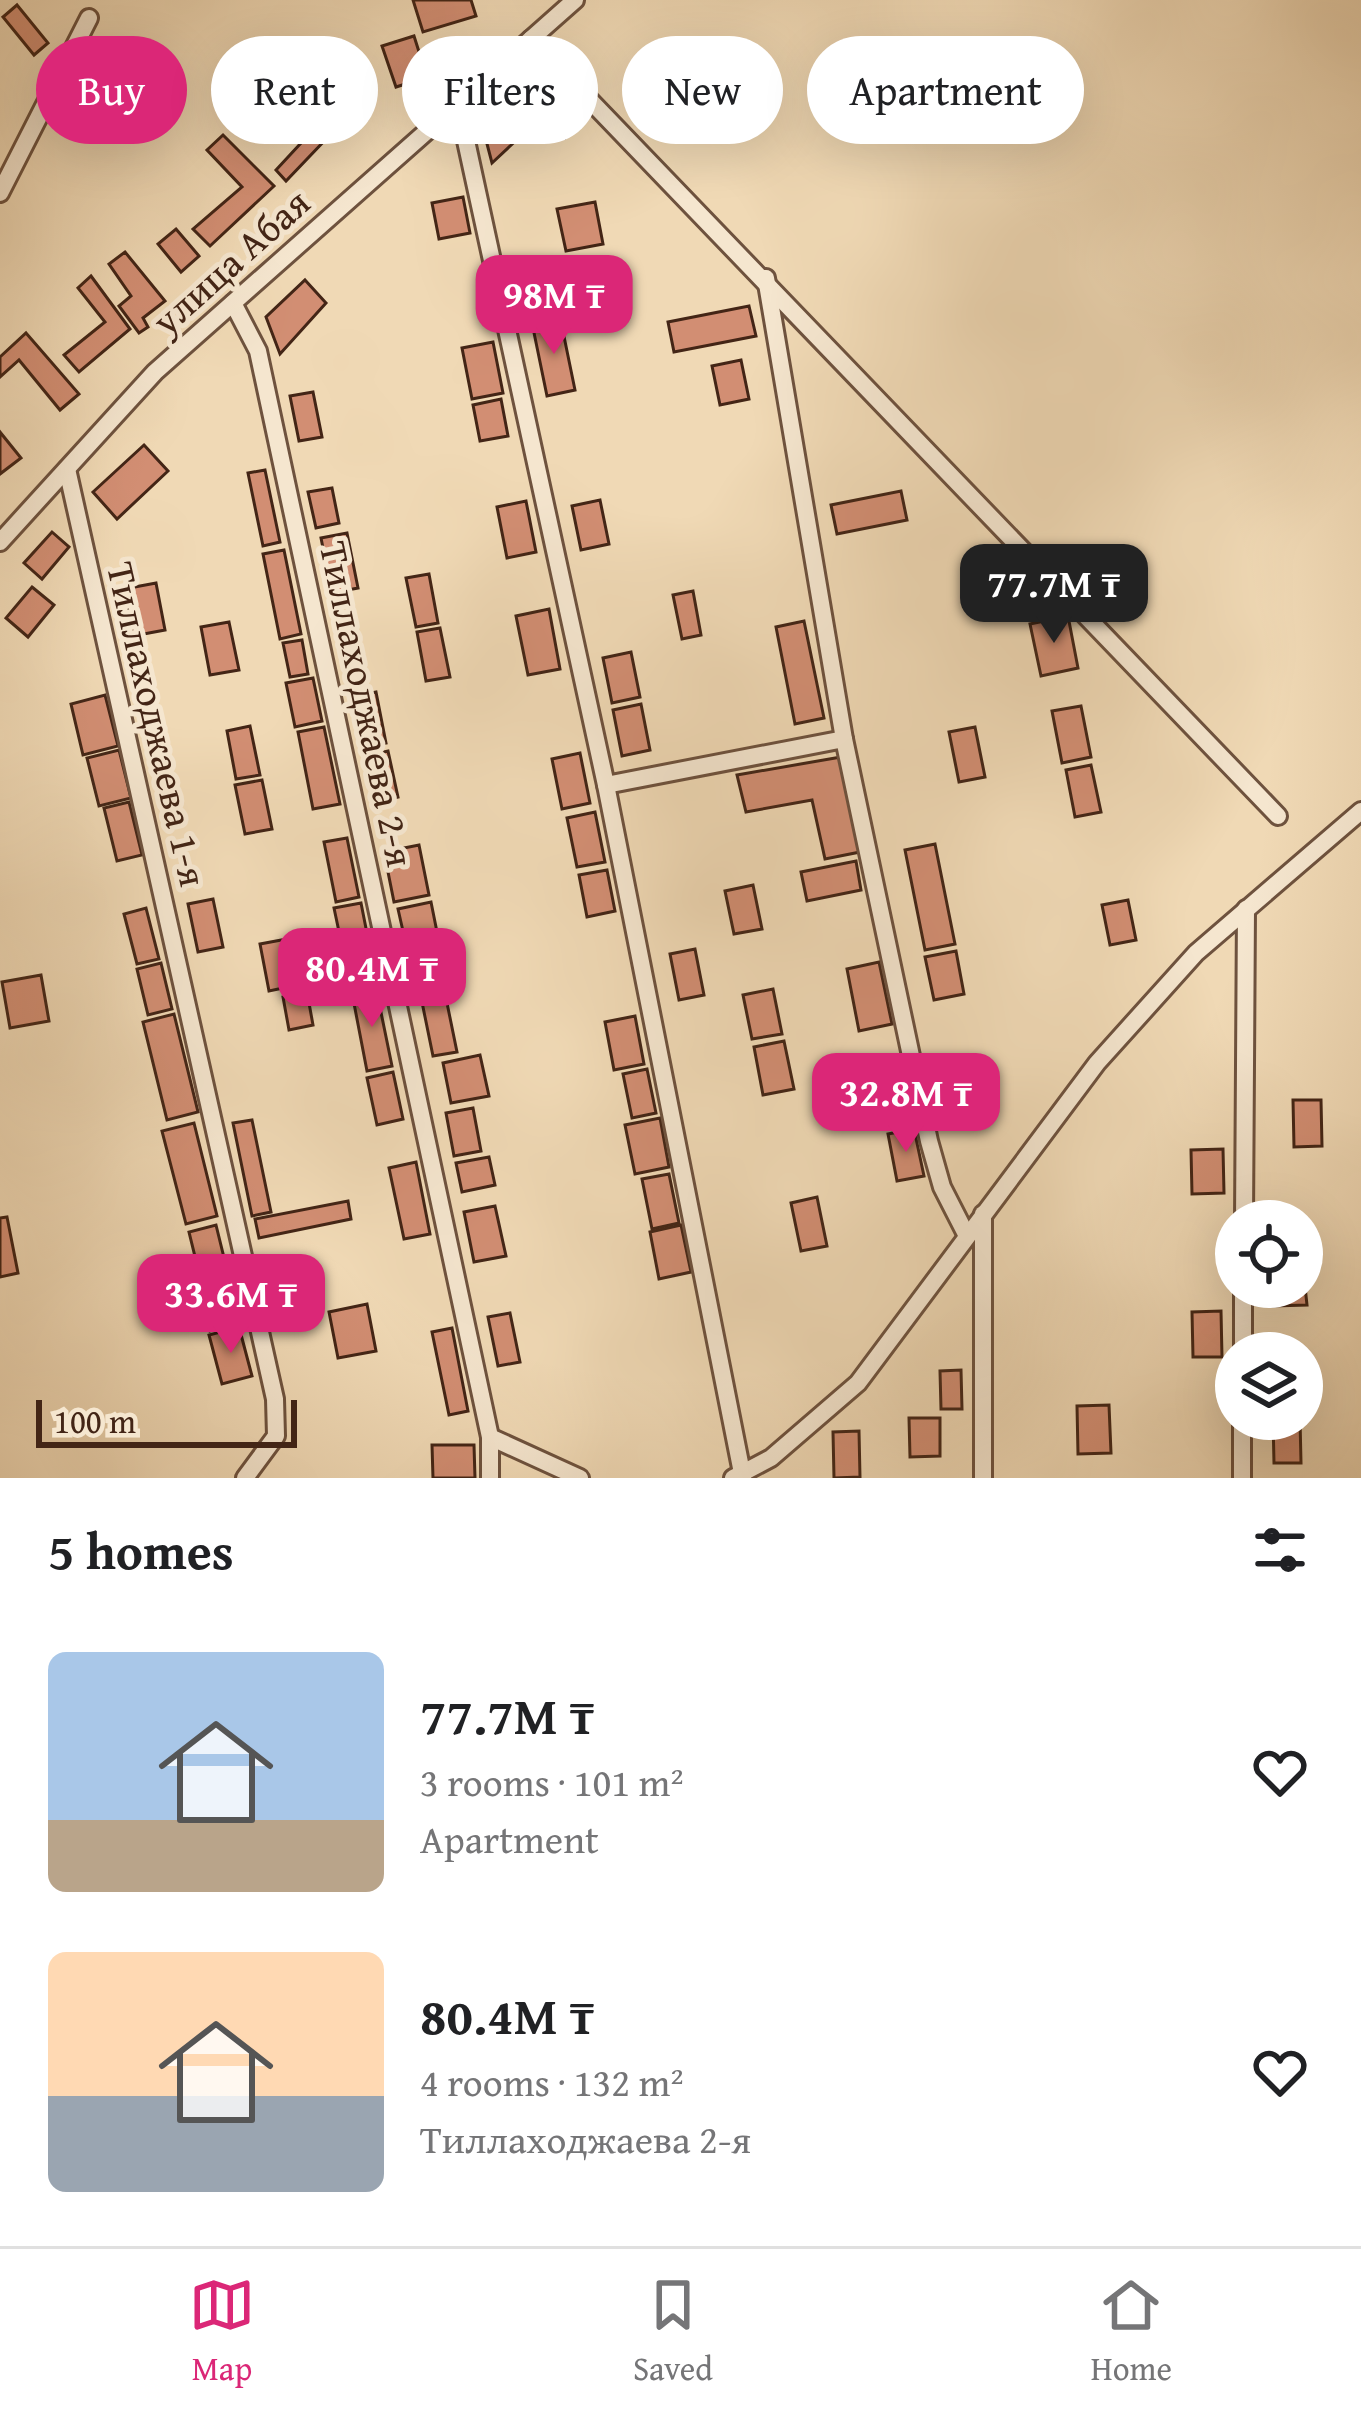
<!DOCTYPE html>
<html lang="en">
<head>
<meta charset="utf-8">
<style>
	body { margin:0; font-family:"Gentium Book Plus",serif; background:#f2f2f2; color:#202124; height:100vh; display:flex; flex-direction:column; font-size:45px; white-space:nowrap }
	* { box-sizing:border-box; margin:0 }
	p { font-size:39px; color:#757577 }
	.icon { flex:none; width:66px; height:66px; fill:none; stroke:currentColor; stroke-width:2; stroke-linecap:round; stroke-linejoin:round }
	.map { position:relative; height:1478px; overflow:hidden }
	.details { display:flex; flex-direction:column; background:#fff; flex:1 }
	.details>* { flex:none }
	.guide { position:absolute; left:36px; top:36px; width:1290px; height:108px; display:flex; gap:24px }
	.controls { position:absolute; left:1215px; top:1200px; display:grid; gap:24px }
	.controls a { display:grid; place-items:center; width:108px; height:108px; border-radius:50%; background:#fff; box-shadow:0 12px 48px #0002; font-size:60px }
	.scale { position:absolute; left:36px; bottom:30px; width:261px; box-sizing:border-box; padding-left:12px; border:6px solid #432516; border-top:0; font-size:33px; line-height:42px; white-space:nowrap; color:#432516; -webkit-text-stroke:9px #f5e6cf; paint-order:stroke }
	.price { position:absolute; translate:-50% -102px; padding:0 27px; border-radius:24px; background:#db2777; color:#fff; font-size:39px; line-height:78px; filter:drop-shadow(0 3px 6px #0008) }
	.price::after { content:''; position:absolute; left:50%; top:72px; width:36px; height:27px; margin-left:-18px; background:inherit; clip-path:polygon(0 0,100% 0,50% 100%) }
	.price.on { background:#222; color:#fff }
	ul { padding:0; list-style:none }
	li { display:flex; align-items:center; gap:36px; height:300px; padding:0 48px }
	li span { display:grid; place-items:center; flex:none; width:336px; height:240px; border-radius:18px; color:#555 }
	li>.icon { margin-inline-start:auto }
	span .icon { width:144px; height:144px; fill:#fffc; stroke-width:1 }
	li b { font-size:51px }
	h2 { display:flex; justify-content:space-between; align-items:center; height:144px; padding:0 48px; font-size:51px }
	.tag { padding:0 42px; border-radius:54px; background:#fff; box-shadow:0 12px 48px #0002; font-size:42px; line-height:108px }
	.tag.on { background:#db2777; color:#fff }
	.menu { display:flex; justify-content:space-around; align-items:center; height:168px; border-top:3px solid #e0e0e0; background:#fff; font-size:33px; color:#757577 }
	.menu a { display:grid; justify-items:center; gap:6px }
	.menu .on { color:#db2777 }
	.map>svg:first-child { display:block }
	.building { fill:#d28e73; stroke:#432516; stroke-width:3 }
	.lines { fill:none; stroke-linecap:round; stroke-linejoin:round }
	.minor-casing { stroke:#6e523e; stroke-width:22 }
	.minor { stroke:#f5e6cf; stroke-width:16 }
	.labels { text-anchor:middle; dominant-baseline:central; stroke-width:10; stroke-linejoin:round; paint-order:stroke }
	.street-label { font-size:39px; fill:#432516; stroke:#f5e6cf }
</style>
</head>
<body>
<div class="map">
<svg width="1361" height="1478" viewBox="0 0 1361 1478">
	<rect width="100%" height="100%" fill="#f0d9b5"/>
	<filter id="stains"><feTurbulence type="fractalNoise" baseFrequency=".00167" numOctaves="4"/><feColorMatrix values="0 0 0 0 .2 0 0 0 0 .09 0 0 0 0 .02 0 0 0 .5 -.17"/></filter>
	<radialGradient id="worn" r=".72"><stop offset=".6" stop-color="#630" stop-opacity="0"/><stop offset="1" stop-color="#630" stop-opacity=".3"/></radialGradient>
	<g class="building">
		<path d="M413,0H471L476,16L423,32Z"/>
		<path d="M17,5L48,43L34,55L3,17Z"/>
		<path d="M414,36L427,77L396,87L382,46Z"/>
		<path d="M344,58L367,119L334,131L311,70Z"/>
		<path d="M540,73L585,120L565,138L540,118L492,163L481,121Z"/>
		<path d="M284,93L328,137L286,181L276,170L301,143L268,110Z"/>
		<path d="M223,135L274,186L210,246L193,229L242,187L207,150Z"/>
		<path d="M463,197L470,233L439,239L432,203Z"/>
		<path d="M595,202L603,244L566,251L557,209Z"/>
		<path d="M176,229L199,256L181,272L158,244Z"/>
		<path d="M125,252L165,301L143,318L148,327L139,333L119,306L131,296L109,264Z"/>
		<path d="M91,276L130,329L79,372L64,355L105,322L78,288Z"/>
		<path d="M305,280L326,303L280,354L266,317Z"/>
		<path d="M749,306L756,336L674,352L668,322Z"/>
		<path d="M560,317L575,390L547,396L532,323Z"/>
		<path d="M26,333L79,394L60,410L19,360L0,377V357Z"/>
		<path d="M493,342L503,393L472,399L462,348Z"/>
		<path d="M741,360L749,399L720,405L712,366Z"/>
		<path d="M313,392L322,437L299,441L290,396Z"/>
		<path d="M501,399L508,436L480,441L473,405Z"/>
		<path d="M0,432L21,458L0,474Z"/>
		<path d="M144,445L168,471L117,519L93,492Z"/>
		<path d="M265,470L280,542L263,546L248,473Z"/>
		<path d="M332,488L339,523L316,528L308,492Z"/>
		<path d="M901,491L907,520L837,534L831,505Z"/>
		<path d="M600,500L609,544L581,550L572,506Z"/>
		<path d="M526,501L536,552L507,558L497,507Z"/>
		<path d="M52,532L69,547L42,579L24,563Z"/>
		<path d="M347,533L358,588L332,593L321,538Z"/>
		<path d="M284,550L301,634L280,639L263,554Z"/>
		<path d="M429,574L438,623L416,627L406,578Z"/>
		<path d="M156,583L165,630L133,636L124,589Z"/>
		<path d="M32,587L54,605L28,637L6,618Z"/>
		<path d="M693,591L701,635L682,639L673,595Z"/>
		<path d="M549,609L560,669L528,675L516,616Z"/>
		<path d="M1068,616L1078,668L1041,676L1030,624Z"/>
		<path d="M804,621L824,718L795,724L776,627Z"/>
		<path d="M229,622L239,670L210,675L201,627Z"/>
		<path d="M440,628L450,677L426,681L417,632Z"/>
		<path d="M302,640L308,674L290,677L283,643Z"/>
		<path d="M631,652L640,697L612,703L603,658Z"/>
		<path d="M313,678L322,721L295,727L286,683Z"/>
		<path d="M376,692L386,743L365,747L355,696Z"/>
		<path d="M105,695L118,746L83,755L71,704Z"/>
		<path d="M641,704L650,750L622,756L613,710Z"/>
		<path d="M1081,706L1091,757L1062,763L1052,711Z"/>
		<path d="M250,726L260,775L236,779L227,731Z"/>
		<path d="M324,727L340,804L313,809L298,732Z"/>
		<path d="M975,727L985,777L959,782L949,732Z"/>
		<path d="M119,750L131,798L99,806L87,758Z"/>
		<path d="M388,751L398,797L375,802L366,756Z"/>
		<path d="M580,753L590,803L562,809L552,759Z"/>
		<path d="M841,757L860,852L825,859L812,800L746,812L737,775Z"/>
		<path d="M1091,765L1101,812L1075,817L1066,770Z"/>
		<path d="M262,780L272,829L245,834L235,785Z"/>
		<path d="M129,802L142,855L117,861L104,808Z"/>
		<path d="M595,812L605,862L577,867L567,818Z"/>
		<path d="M347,838L359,897L336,902L324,842Z"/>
		<path d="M935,844L955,944L925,950L905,850Z"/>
		<path d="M419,845L429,895L394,902L384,852Z"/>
		<path d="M856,861L861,890L807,901L801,872Z"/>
		<path d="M607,870L615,911L587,917L579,875Z"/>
		<path d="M753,885L762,929L734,934L725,891Z"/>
		<path d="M213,899L223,947L198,952L188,904Z"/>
		<path d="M1128,900L1136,940L1110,945L1102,905Z"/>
		<path d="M431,902L439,942L407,949L398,909Z"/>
		<path d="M361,903L376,979L350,984L334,908Z"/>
		<path d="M146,908L159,959L137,964L124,914Z"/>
		<path d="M292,938L302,984L269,991L260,944Z"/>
		<path d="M695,949L704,995L679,1000L670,954Z"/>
		<path d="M956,951L964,994L934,1000L925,957Z"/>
		<path d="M437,954L457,1052L433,1056L413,958Z"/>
		<path d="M879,962L892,1024L859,1031L847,969Z"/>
		<path d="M161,963L172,1009L148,1015L137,969Z"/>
		<path d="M41,975L49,1021L10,1028L2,982Z"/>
		<path d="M376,988L392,1066L367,1071L352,993Z"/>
		<path d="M773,989L782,1034L752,1039L743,995Z"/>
		<path d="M307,992L313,1025L289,1030L283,997Z"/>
		<path d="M174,1014L198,1112L167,1120L143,1022Z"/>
		<path d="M635,1016L644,1064L614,1070L605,1022Z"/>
		<path d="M784,1041L794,1089L763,1095L754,1047Z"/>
		<path d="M480,1055L489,1096L451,1103L443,1063Z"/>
		<path d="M647,1069L656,1113L632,1118L623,1074Z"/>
		<path d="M393,1072L403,1119L377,1125L367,1078Z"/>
		<path d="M903,1078L912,1121L879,1128L871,1085Z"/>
		<path d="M1293,1100H1321L1322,1146L1294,1147Z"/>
		<path d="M473,1108L481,1151L454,1156L446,1113Z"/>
		<path d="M660,1118L669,1167L635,1174L625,1125Z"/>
		<path d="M252,1120L271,1212L252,1216L233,1123Z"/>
		<path d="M194,1123L217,1216L186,1224L162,1131Z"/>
		<path d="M914,1129L924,1176L897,1181L888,1134Z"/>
		<path d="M1223,1149L1224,1193L1192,1194L1191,1150Z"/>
		<path d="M489,1157L495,1185L462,1192L456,1163Z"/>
		<path d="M416,1162L430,1234L404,1239L389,1168Z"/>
		<path d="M669,1174L679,1223L652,1229L642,1179Z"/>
		<path d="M817,1197L827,1246L801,1251L791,1203Z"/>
		<path d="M348,1201L351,1219L259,1238L255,1219Z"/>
		<path d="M495,1206L506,1256L474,1262L464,1212Z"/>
		<path d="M7,1217L18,1273L0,1277V1218Z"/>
		<path d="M216,1225L227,1270L200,1277L189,1232Z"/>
		<path d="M681,1225L691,1272L659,1279L650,1232Z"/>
		<path d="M1302,1258L1307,1305L1273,1306V1287H1302Z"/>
		<path d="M226,1274L238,1323L210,1331L197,1281Z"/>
		<path d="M367,1304L376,1351L338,1358L329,1312Z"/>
		<path d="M1221,1311L1222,1357H1193L1192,1312Z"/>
		<path d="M510,1313L520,1362L498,1366L488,1317Z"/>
		<path d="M239,1327L252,1376L222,1384L209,1335Z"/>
		<path d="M452,1328L468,1411L449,1415L432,1332Z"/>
		<path d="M961,1370L962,1409H941L940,1371Z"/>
		<path d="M1109,1405L1111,1453L1078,1454L1077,1406Z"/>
		<path d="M909,1418H940V1456L910,1457Z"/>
		<path d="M1273,1419H1300L1301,1463H1274Z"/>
		<path d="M859,1431L860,1477L834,1478L833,1432Z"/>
		<path d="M432,1445H474L475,1478H433Z"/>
	</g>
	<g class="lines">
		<defs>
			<g id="minor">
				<path d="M531,39L1278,816"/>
				<path d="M458,104L606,785L743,1478"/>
				<path d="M0,193L89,18"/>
				<path d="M766,278L844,739L929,1141L942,1187L966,1234"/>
				<path d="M233,303L258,351L490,1437V1478"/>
				<path d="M67,469L275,1399L276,1436L245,1478"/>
				<path d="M0,542L155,372L575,0"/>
				<path d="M606,785L844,739"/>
				<path d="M1244,1221L1246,909"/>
				<path d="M1243,1353V1287"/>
				<path d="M490,1437L580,1478"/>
				<path d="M733,1478L771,1458L858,1383L1097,1063L1196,953L1361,811"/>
				<path d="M983,1478V1214"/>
				<path d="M1242,1478V1419"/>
			</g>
		</defs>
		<use href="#minor" class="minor-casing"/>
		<use href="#minor" class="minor"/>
	</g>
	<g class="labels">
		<g class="street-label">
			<text transform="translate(230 261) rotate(-42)">улица Абая</text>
			<text transform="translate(368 704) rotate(78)">Тиллаходжаева 2-я</text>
			<text transform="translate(158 724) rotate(77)">Тиллаходжаева 1-я</text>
		</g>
	</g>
	<rect width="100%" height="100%" filter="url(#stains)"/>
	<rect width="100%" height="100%" fill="url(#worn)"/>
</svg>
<div class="controls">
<a><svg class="icon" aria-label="locate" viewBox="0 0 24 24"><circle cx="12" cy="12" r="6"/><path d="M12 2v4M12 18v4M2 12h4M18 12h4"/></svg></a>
<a><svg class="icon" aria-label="layers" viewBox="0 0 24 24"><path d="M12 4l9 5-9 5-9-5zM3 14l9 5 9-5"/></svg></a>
</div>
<div class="scale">100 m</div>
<b class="price" style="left:554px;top:357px">98M ₸</b>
<b class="price on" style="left:1054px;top:646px">77.7M ₸</b>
<b class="price" style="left:372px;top:1030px">80.4M ₸</b>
<b class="price" style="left:906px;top:1155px">32.8M ₸</b>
<b class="price" style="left:231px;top:1356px">33.6M ₸</b>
<div class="guide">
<a class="tag on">Buy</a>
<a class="tag">Rent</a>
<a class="tag">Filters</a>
<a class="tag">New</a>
<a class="tag">Apartment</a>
</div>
</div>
<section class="details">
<h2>5 homes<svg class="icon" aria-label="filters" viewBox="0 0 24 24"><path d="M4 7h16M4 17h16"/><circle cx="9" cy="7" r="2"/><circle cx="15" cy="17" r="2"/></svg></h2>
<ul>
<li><span style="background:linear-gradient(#a9c7e8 70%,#b9a48a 0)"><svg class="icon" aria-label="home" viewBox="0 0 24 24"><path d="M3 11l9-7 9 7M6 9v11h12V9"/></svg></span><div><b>77.7M ₸</b><p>3 rooms · 101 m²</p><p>Apartment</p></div><svg class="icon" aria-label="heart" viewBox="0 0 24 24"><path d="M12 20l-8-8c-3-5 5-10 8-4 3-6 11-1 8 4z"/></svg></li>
<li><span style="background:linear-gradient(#ffd9b3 60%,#9aa5b1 0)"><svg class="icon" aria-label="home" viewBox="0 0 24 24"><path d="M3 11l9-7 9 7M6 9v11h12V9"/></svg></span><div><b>80.4M ₸</b><p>4 rooms · 132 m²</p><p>Тиллаходжаева 2-я</p></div><svg class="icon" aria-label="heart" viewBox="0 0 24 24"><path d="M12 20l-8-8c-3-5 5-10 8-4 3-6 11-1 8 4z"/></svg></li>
</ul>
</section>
<nav class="menu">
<a class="on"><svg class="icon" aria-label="map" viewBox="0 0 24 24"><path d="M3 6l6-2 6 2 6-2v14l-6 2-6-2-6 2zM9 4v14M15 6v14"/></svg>Map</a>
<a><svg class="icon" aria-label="saved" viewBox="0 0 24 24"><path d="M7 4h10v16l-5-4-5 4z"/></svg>Saved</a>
<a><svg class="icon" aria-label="home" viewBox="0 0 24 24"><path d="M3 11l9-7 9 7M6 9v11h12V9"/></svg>Home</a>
</nav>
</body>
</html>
